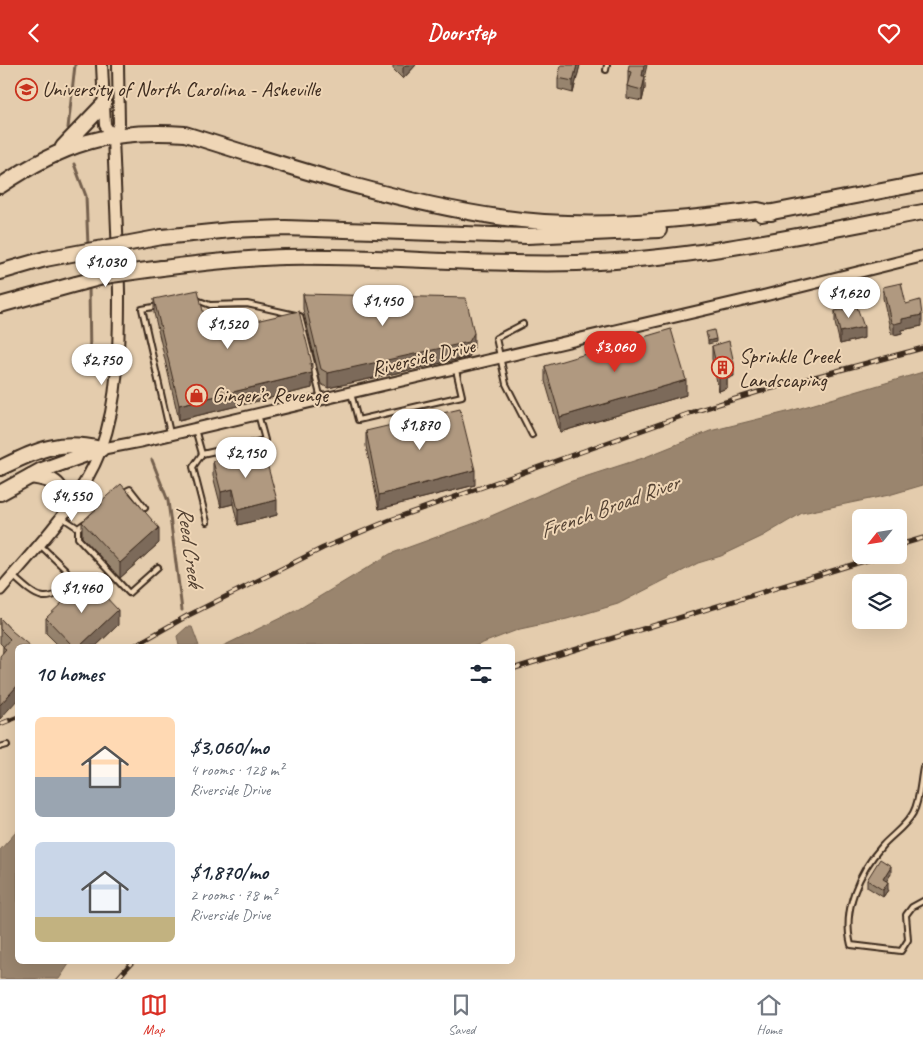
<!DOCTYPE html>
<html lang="en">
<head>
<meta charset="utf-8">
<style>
	body { margin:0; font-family:Caveat,sans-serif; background:#f6f6f7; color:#1f2937; height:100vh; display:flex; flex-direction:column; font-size:19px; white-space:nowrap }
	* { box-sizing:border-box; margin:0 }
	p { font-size:16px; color:#747a83 }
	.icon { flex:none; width:28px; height:28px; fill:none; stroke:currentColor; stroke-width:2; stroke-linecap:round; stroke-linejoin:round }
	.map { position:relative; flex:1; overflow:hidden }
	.details { position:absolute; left:15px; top:579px; width:500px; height:320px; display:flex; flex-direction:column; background:#fff; border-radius:8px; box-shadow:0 5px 20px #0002 }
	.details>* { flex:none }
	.needle { width:32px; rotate:240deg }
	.controls { position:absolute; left:852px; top:444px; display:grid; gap:10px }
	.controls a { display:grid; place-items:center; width:55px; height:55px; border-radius:8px; background:#fff; box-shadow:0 5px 20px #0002; font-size:25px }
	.price { position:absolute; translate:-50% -42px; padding:0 11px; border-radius:18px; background:#fff; color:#222; font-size:16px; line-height:32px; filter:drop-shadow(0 1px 2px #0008) }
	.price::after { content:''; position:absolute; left:50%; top:30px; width:15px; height:11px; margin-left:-8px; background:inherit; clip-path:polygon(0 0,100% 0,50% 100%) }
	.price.selected { background:#d93025; color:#fff }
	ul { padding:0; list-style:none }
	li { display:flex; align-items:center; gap:15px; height:125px; padding:0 20px }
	li span { display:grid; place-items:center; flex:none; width:140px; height:100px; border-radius:8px; color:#555 }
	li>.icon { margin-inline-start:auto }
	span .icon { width:60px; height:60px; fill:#fffc; stroke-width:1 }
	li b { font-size:21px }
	h2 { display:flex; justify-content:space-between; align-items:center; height:60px; padding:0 20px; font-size:21px }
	header { display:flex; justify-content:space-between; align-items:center; height:65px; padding:0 20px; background:#d93025; color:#fff; font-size:22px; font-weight:700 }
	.tabs { display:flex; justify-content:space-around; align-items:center; height:70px; border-top:1px solid #e0e1e3; background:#fff; font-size:14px; color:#747a83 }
	.tabs a { display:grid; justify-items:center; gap:2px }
	.tabs .selected { color:#d93025 }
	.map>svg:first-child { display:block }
	.water { fill:#9a856e; stroke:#74614e }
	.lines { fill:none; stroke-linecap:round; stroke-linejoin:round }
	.stream { stroke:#74614e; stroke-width:3 }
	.service-casing { stroke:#3b2a1e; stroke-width:8 }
	.secondary-casing { stroke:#3b2a1e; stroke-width:14 }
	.motorway-casing { stroke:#3b2a1e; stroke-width:18 }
	.service { stroke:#efd6b6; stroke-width:4 }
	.secondary { stroke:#efd6b6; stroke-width:10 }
	.motorway { stroke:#efd6b6; stroke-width:14 }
	.rail-casing { stroke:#3b2a1e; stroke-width:5 }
	.rail { stroke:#efd6b6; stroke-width:3; stroke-dasharray:9; stroke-linecap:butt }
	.motorway-bridge-casing { stroke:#3b2a1e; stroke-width:18; stroke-linecap:butt }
	.motorway-bridge { stroke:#efd6b6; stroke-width:14 }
	.wall { fill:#97846e; stroke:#3b2a1e }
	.shaded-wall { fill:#7b6b5a; stroke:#3b2a1e }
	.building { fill:#b09980; stroke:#3b2a1e }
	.labels { text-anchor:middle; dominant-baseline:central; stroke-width:4; stroke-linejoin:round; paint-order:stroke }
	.poi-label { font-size:21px; fill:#3b2a1e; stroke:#efd6b6; text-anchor:start }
	.street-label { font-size:21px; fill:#3b2a1e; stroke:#efd6b6 }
	.water-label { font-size:22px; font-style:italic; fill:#534132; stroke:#efd6b6 }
</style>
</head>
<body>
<header><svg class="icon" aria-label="back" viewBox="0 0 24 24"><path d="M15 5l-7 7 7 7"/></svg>Doorstep<svg class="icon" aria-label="heart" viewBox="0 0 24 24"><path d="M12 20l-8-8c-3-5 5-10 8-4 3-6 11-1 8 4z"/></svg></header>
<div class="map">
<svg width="923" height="914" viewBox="0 0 923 914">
	<rect width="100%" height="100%" fill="#e4ccad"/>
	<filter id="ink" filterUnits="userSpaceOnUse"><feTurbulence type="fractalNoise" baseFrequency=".02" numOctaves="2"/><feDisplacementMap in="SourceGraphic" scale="10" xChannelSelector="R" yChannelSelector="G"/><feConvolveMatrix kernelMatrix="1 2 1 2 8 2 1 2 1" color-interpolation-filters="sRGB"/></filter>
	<g filter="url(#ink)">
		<g class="water">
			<path d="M923,307V420L889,430L802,448L763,471L721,491L698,498L618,539L567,554L520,564L475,581H223L299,544L390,489L475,458L569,417L643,393L710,366L787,347Z"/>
			<path d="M187,562H192L199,581H179L177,571Z"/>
			<path d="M17,766L18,896H71L59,914H0V785Z"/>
		</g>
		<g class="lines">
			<g class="stream">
				<path d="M68,63L75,0"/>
				<path d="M74,99L86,131L88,181"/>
				<path d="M88,190L89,211"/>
				<path d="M89,220L90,297"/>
				<path d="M152,395L168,436L182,545"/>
			</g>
			<defs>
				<g id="service">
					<path d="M606,5L607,0"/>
					<path d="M197,235L210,240L247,239L300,251L321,334"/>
					<path d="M159,241L142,244L170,368"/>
					<path d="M523,259L496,273L506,319L532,370"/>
					<path d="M351,328L358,355L462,331L456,305"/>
					<path d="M195,364L202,389L265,375L258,349"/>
					<path d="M202,389L193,402L207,457"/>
					<path d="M124,427L130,424L145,443"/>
					<path d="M63,453L78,463L85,458"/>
					<path d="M78,463V473L129,528L158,502"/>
					<path d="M14,512C37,533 47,542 72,517L66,505L40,480"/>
					<path d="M0,682L7,680"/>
					<path d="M923,703C920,717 920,735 913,748C906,761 892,770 882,781C859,807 842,845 851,880L901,886L908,875L906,850L912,842L923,836"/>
				</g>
				<g id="secondary">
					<path d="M102,0L105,60L113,72"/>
					<path d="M101,384L143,376L763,231L923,191"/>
					<path d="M0,525C37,482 80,438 101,384C119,334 119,280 119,227C118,175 115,124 113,72L119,59L118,0"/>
				</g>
				<g id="motorway">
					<path d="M63,82L104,39"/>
					<path d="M0,121C64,78 108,64 185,69C288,101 391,136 498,152C584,165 673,156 758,145L771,148"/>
					<path d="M762,149L923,118"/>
					<path d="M162,172L231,165L285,163L527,171L659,165"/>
					<path d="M162,203C203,198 243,193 285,192C382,190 479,201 577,198C694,194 808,169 923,147"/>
					<path d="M0,207L45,194"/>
					<path d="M0,240L76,219"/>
					<path d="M0,403C38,385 58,374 101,384"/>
					<path d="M31,411C58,415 60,418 67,444"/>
					<path d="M0,428L42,405L101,384"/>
				</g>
			</defs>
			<use href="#service" class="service-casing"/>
			<use href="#secondary" class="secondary-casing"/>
			<use href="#motorway" class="motorway-casing"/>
			<use href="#service" class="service"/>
			<use href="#secondary" class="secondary"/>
			<use href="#motorway" class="motorway"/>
			<defs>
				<g id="rail">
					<path d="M899,480L923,473"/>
					<path d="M134,581L187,551L323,483L390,455L696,346L758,327L923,283"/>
					<path d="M512,604L884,490"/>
					<path d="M0,659L18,652"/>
					<path d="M117,914L133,896"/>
				</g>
			</defs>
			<use href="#rail" class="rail-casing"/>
			<use href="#rail" class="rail"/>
			<defs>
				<g id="motorway-bridge">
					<path d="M45,194L162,172"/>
					<path d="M76,219L111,210L162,203"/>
				</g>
			</defs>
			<use href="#motorway-bridge" class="motorway-bridge-casing"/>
			<use href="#motorway-bridge" class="motorway-bridge"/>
		</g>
		<g class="wall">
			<path d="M393,0H416L403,14L393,4Z"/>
			<path d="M580,0L573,28L558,24V13Z"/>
			<path d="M628,6L644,11L645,23L642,36L627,33V21L628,17Z"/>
			<path d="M883,222L906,239L922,261L902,265V268L894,270L891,268L883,233Z"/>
			<path d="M303,229L474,283L469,292L328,323L321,319L303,244Z"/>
			<path d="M154,234L208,267L312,299V323L179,355L154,248Z"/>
			<path d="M835,246L864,273L840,279L835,258Z"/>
			<path d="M712,281L734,311L727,314V323L719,326L712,294Z"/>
			<path d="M545,301L686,330L560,367L545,316Z"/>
			<path d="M366,366L475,420L379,444L366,381Z"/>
			<path d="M213,396L277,450L238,460L233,439L221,442L213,411Z"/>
			<path d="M100,437L159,478L120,513L82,472V457L100,440Z"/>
			<path d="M0,553L12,566L0,654L3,581L0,578Z"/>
			<path d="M46,553L118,560L96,581H59L46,568Z"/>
			<path d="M891,809L886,816L888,825L883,832L867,822V815Z"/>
		</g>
		<g class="shaded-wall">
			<path d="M406,0H416L403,14V3Z"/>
			<path d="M577,0H580L573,28V16Z"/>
			<path d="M644,0H647L642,22V11Z"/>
			<path d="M645,11V23L642,36V25Z"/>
			<path d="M922,250V261L902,265V268L894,270V259L902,254Z"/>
			<path d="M864,262V273L840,279V267Z"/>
			<path d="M474,268V283L469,292L328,323V308Z"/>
			<path d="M716,274V277L708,279V276Z"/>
			<path d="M734,298V311L727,314V323L719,326V312L724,301Z"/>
			<path d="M312,308V323L179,355V340Z"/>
			<path d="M686,315V330L560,367V352Z"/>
			<path d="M475,405V420L379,444V430Z"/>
			<path d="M233,424V439L221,442V427Z"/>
			<path d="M277,435V450L238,460V445Z"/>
			<path d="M159,463V478L120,513V498Z"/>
			<path d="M118,545V560L96,581H80Z"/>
			<path d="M18,620V634L0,654V640Z"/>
			<path d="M891,801V809L883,822V814Z"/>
			<path d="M888,817V825L883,832V825Z"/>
		</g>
		<g class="building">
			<path d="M561,0H577L573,16L558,13Z"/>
			<path d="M629,0H644L642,11H645L642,25L627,21L631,7L628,6Z"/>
			<path d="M901,218L906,239L920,235L922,250L902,254V257L894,259L891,257L883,222Z"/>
			<path d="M198,225L208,267L299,246L312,299L310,298L312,308L179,340L154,234Z"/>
			<path d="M303,229L466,233L474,268L469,277L328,308L321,304Z"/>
			<path d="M857,242L864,262L840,267L835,246Z"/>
			<path d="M671,264L686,315L560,352L545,301Z"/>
			<path d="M714,265L716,274L708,276L706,267Z"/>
			<path d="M729,276L734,298L724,301L727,310L719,312L712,281Z"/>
			<path d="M460,344L475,405L379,430L366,366Z"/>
			<path d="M263,384L277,435L238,445L233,424L221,427L213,396Z"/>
			<path d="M121,419L159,463L120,498L82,457L102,439L100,437Z"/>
			<path d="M88,513L118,545L80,581H73L46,553Z"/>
			<path d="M0,553L12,566L30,581H18V620L0,640V591L6,584L3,582L10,574L0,564Z"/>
			<path d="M880,794L891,801L883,814L888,817L883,825L867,815Z"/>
		</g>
	</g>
	<defs>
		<symbol id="university-ring" viewBox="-11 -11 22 22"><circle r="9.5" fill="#efd6b6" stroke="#c8321e" stroke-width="1.5"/><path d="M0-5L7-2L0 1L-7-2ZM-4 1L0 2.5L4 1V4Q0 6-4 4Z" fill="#c8321e"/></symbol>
		<symbol id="building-ring" viewBox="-11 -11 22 22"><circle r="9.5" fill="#efd6b6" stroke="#c8321e" stroke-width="1.5"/><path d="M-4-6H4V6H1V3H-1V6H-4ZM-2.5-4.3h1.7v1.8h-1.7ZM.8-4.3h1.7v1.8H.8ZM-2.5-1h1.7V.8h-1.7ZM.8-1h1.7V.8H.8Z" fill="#c8321e"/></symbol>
		<symbol id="shop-ring" viewBox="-11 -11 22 22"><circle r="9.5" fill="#efd6b6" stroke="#c8321e" stroke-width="1.5"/><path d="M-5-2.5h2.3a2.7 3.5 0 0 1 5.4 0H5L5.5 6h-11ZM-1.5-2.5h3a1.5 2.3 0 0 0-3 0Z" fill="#c8321e"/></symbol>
	</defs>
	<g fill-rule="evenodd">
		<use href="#university-ring" x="14" y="12" width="25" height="25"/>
		<use href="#building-ring" x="710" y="290" width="25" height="25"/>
		<use href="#shop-ring" x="184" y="318" width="25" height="25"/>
	</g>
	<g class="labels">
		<g class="poi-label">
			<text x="42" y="24">University of North Carolina - Asheville</text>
			<text x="739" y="291">Sprinkle Creek<tspan x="739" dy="24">Landscaping</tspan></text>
			<text x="212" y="330">Ginger’s Revenge</text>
		</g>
		<g class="street-label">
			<text transform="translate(423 292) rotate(-13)">Riverside Drive</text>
		</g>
		<g class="water-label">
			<text transform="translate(609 442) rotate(-20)">French Broad River</text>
			<text transform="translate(190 481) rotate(82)">Reed Creek</text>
		</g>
	</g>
</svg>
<div class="controls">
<a><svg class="needle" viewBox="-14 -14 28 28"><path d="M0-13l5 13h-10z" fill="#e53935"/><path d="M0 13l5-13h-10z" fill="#747a83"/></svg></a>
<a><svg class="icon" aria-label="layers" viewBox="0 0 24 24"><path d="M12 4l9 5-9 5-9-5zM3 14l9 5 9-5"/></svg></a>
</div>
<b class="price" style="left:106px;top:223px">$1,030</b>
<b class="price" style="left:849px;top:254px">$1,620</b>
<b class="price" style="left:383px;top:262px">$1,450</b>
<b class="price" style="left:228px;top:285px">$1,520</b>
<b class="price selected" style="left:615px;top:308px">$3,060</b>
<b class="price" style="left:102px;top:321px">$2,750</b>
<b class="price" style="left:420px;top:386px">$1,870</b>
<b class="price" style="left:246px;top:414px">$2,150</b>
<b class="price" style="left:72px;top:457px">$4,550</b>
<b class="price" style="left:82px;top:549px">$1,460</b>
<section class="details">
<h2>10 homes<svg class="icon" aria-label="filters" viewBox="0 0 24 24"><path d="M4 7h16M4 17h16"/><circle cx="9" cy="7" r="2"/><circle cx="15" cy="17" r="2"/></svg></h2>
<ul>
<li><span style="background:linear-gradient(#ffd9b3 60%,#9aa5b1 0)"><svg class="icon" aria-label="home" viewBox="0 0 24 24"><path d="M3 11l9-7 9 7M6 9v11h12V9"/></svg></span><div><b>$3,060/mo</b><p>4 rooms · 128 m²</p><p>Riverside Drive</p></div></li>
<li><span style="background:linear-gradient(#c9d6e8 75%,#c2b280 0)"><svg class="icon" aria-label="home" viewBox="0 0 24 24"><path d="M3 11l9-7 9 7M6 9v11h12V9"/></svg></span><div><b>$1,870/mo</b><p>2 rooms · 78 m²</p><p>Riverside Drive</p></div></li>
</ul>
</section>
</div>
<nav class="tabs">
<a class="selected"><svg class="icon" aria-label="map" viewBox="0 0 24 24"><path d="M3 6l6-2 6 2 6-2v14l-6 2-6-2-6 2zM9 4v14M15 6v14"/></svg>Map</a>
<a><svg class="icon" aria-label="saved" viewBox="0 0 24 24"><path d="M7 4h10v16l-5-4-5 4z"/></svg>Saved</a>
<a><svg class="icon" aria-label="home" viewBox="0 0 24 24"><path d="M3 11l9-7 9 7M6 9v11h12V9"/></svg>Home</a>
</nav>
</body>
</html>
